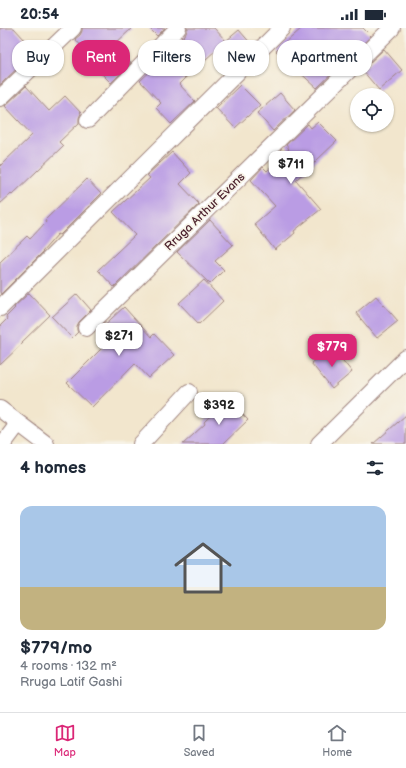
<!DOCTYPE html>
<html lang="en">
<head>
<meta charset="utf-8">
<style>
	body { margin:0; font-family:"Balsamiq Sans",sans-serif; background:#f2f2f3; color:#1f2937; height:100vh; display:flex; flex-direction:column; font-size:15px; white-space:nowrap }
	* { box-sizing:border-box; margin:0 }
	p { font-size:13px; color:#747a83 }
	.icon { flex:none; width:22px; height:22px; fill:none; stroke:currentColor; stroke-width:2; stroke-linecap:round; stroke-linejoin:round }
	.map { position:relative; height:416px; overflow:hidden }
	.sheet { display:flex; flex-direction:column; background:#fff; flex:1 }
	.sheet>* { flex:none }
	.guide { position:absolute; left:12px; top:12px; width:382px; height:36px; display:flex; gap:8px }
	.tools { position:absolute; left:350px; top:60px; display:grid; gap:8px }
	.tools a { display:grid; place-items:center; width:44px; height:44px; border-radius:50%; background:#fff; box-shadow:0 1px 3px #0004; font-size:20px }
	.price { position:absolute; translate:-50% -34px; padding:0 9px; border-radius:8px; background:#fff; color:#222; font-size:13px; line-height:26px; filter:drop-shadow(0 1px 2px #0008) }
	.price::after { content:''; position:absolute; left:50%; top:24px; width:12px; height:9px; margin-left:-6px; background:inherit; clip-path:polygon(0 0,100% 0,50% 100%) }
	.price.active { background:#db2777; color:#fff }
	ul { padding:0; list-style:none }
	li { display:grid; align-content:center; gap:8px; height:212px; padding:0 20px }
	li+li { border-top:1px solid #e0e1e3 }
	li span { display:grid; place-items:center; height:124px; border-radius:12px; color:#555 }
	li>.icon { margin-inline-start:auto }
	span .icon { width:72px; height:72px; fill:#fffc; stroke-width:1 }
	li b { font-size:17px }
	h2 { display:flex; justify-content:space-between; align-items:center; height:48px; padding:0 20px; font-size:17px }
	.chip { padding:0 14px; border-radius:16px; background:#fff; box-shadow:0 1px 3px #0004; font-size:14px; line-height:36px }
	.chip.active { background:#db2777; color:#fff }
	.status { display:flex; justify-content:space-between; align-items:center; height:28px; padding:0 20px; background:#fff; direction:ltr }
	.status svg { height:11px; fill:currentColor }
	.tabs { display:flex; justify-content:space-around; align-items:center; height:56px; border-top:1px solid #e0e1e3; background:#fff; font-size:11px; color:#747a83 }
	.tabs a { display:grid; justify-items:center; gap:2px }
	.tabs .active { color:#db2777 }
	.map>svg:first-child { display:block }
	.building { fill:#ba9ce4 }
	.lines { fill:none; stroke-linecap:round; stroke-linejoin:round }
	.minor-casing { stroke:#9e827c; stroke-width:18 }
	.minor { stroke:#fff; stroke-width:16 }
	.labels { text-anchor:middle; dominant-baseline:central; stroke-width:3.5; stroke-linejoin:round; paint-order:stroke }
	.street-label { font-size:12px; fill:#4a1f2b; stroke:#f7f3e8 }
</style>
</head>
<body>
<div class="status"><b>20:54</b><svg viewBox="0 0 49 12"><path d="M0 12V9h3v3zM5 12V6h3v6zM10 12V3h3v9zM15 12V0h3v12zM26 1h20v11H26zM47 4h2v5h-2z"/></svg></div>
<div class="map">
<svg width="406" height="416" viewBox="0 0 406 416">
	<rect width="100%" height="100%" fill="#f7f3e8"/>
	<filter id="ink" filterUnits="userSpaceOnUse"><feTurbulence type="fractalNoise" baseFrequency=".025" numOctaves="2"/><feDisplacementMap in="SourceGraphic" scale="8" xChannelSelector="R" yChannelSelector="G"/><feConvolveMatrix kernelMatrix="1 2 1 2 8 2 1 2 1" color-interpolation-filters="sRGB"/></filter>
	<filter id="wash" filterUnits="userSpaceOnUse"><feTurbulence type="fractalNoise" baseFrequency=".012" numOctaves="4" result="noise"/><feDisplacementMap in="SourceGraphic" scale="16" xChannelSelector="R" yChannelSelector="G"/><feGaussianBlur stdDeviation="0.9" result="paint"/><feColorMatrix in="noise" values="0 0 0 0 0 0 0 0 0 0 0 0 0 0 0 0 0 1.4 0 .05"/><feComposite in="paint" operator="in"/></filter>
	<g filter="url(#wash)">
		<rect width="100%" height="100%" fill="#f2e6cd"/>
		<g id="blocks">
			<g class="building">
				<path d="M0,0H14L35,23L0,57Z"/>
				<path d="M82,0H132L114,17L131,35L111,55L94,38L97,35L75,11L80,7L82,3Z"/>
				<path d="M149,0H165L157,8Z"/>
				<path d="M187,0H214L226,13L239,2L252,17L230,38L216,22L184,51L179,56L195,73L171,96L156,80L161,75L140,53L171,24L170,22L185,7L187,3Z"/>
				<path d="M302,0H363L371,8L317,60L276,23Z"/>
				<path d="M384,21L402,42L379,62L362,42Z"/>
				<path d="M240,57L260,77L235,100L216,80Z"/>
				<path d="M26,58L49,83L65,68L81,85L79,90V95L59,114L63,118L12,167L11,166L0,176V138L32,107L5,78Z"/>
				<path d="M280,65L295,82L273,103L257,85Z"/>
				<path d="M318,94L337,113L296,152L321,181L294,203L295,205L275,222L254,196L275,178L251,152L263,139L267,143L289,121L286,117L308,96L311,100Z"/>
				<path d="M172,124L191,145L180,156L199,176L114,259L98,242L135,207L113,184L150,150L147,147Z"/>
				<path d="M87,151L101,166L60,207L58,206L42,224H43L1,266L0,264V234L27,208L30,211L46,194L45,192Z"/>
				<path d="M210,192L233,217L215,233L224,242L210,256L177,224Z"/>
				<path d="M204,252L223,273L199,296L179,275Z"/>
				<path d="M29,265L50,287L22,314L23,315L0,337V298L7,291L6,289L15,280L14,279Z"/>
				<path d="M77,266L91,282L79,294L77,298V302L78,304L72,310L52,289Z"/>
				<path d="M376,268L398,293L377,310L356,285Z"/>
				<path d="M124,279L151,309L154,306L174,327L149,350L135,335L92,379L67,355L109,313L99,302Z"/>
				<path d="M331,318L352,344L332,361L311,335Z"/>
				<path d="M228,371L248,392L223,416H183L205,396L204,394Z"/>
				<path d="M406,387V416H373Z"/>
			</g>
		</g>
	</g>
	<g filter="url(#ink)">
		<use href="#blocks" fill-opacity="0" stroke="#9e827c" stroke-width="1"/>
		<g class="lines">
			<defs>
				<g id="minor">
					<path d="M0,70L73,0"/>
					<path d="M88,92L178,0"/>
					<path d="M0,280L282,0"/>
					<path d="M86,300L392,0"/>
					<path d="M0,381L46,416"/>
					<path d="M3,416L18,396"/>
					<path d="M141,416L189,364"/>
					<path d="M319,416L406,330"/>
				</g>
			</defs>
			<use href="#minor" class="minor-casing"/>
			<use href="#minor" class="minor"/>
		</g>
	</g>
	<g class="labels">
		<g class="street-label">
			<text transform="translate(205 184) rotate(-44)">Rruga Arthur Evans</text>
		</g>
	</g>
</svg>
<div class="tools">
<a><svg class="icon" aria-label="locate" viewBox="0 0 24 24"><circle cx="12" cy="12" r="6"/><path d="M12 2v4M12 18v4M2 12h4M18 12h4"/></svg></a>
</div>
<b class="price" style="left:291px;top:157px">$711</b>
<b class="price" style="left:119px;top:329px">$271</b>
<b class="price active" style="left:332px;top:340px">$779</b>
<b class="price" style="left:219px;top:398px">$392</b>
<div class="guide">
<a class="chip">Buy</a>
<a class="chip active">Rent</a>
<a class="chip">Filters</a>
<a class="chip">New</a>
<a class="chip">Apartment</a>
</div>
</div>
<section class="sheet">
<h2>4 homes<svg class="icon" aria-label="filters" viewBox="0 0 24 24"><path d="M4 7h16M4 17h16"/><circle cx="9" cy="7" r="2"/><circle cx="15" cy="17" r="2"/></svg></h2>
<ul>
<li><span style="background:linear-gradient(#a9c7e8 65%,#c2b280 0)"><svg class="icon" aria-label="home" viewBox="0 0 24 24"><path d="M3 11l9-7 9 7M6 9v11h12V9"/></svg></span><div><b>$779/mo</b><p>4 rooms · 132 m²</p><p>Rruga Latif Gashi</p></div></li>
</ul>
</section>
<nav class="tabs">
<a class="active"><svg class="icon" aria-label="map" viewBox="0 0 24 24"><path d="M3 6l6-2 6 2 6-2v14l-6 2-6-2-6 2zM9 4v14M15 6v14"/></svg>Map</a>
<a><svg class="icon" aria-label="saved" viewBox="0 0 24 24"><path d="M7 4h10v16l-5-4-5 4z"/></svg>Saved</a>
<a><svg class="icon" aria-label="home" viewBox="0 0 24 24"><path d="M3 11l9-7 9 7M6 9v11h12V9"/></svg>Home</a>
</nav>
</body>
</html>
